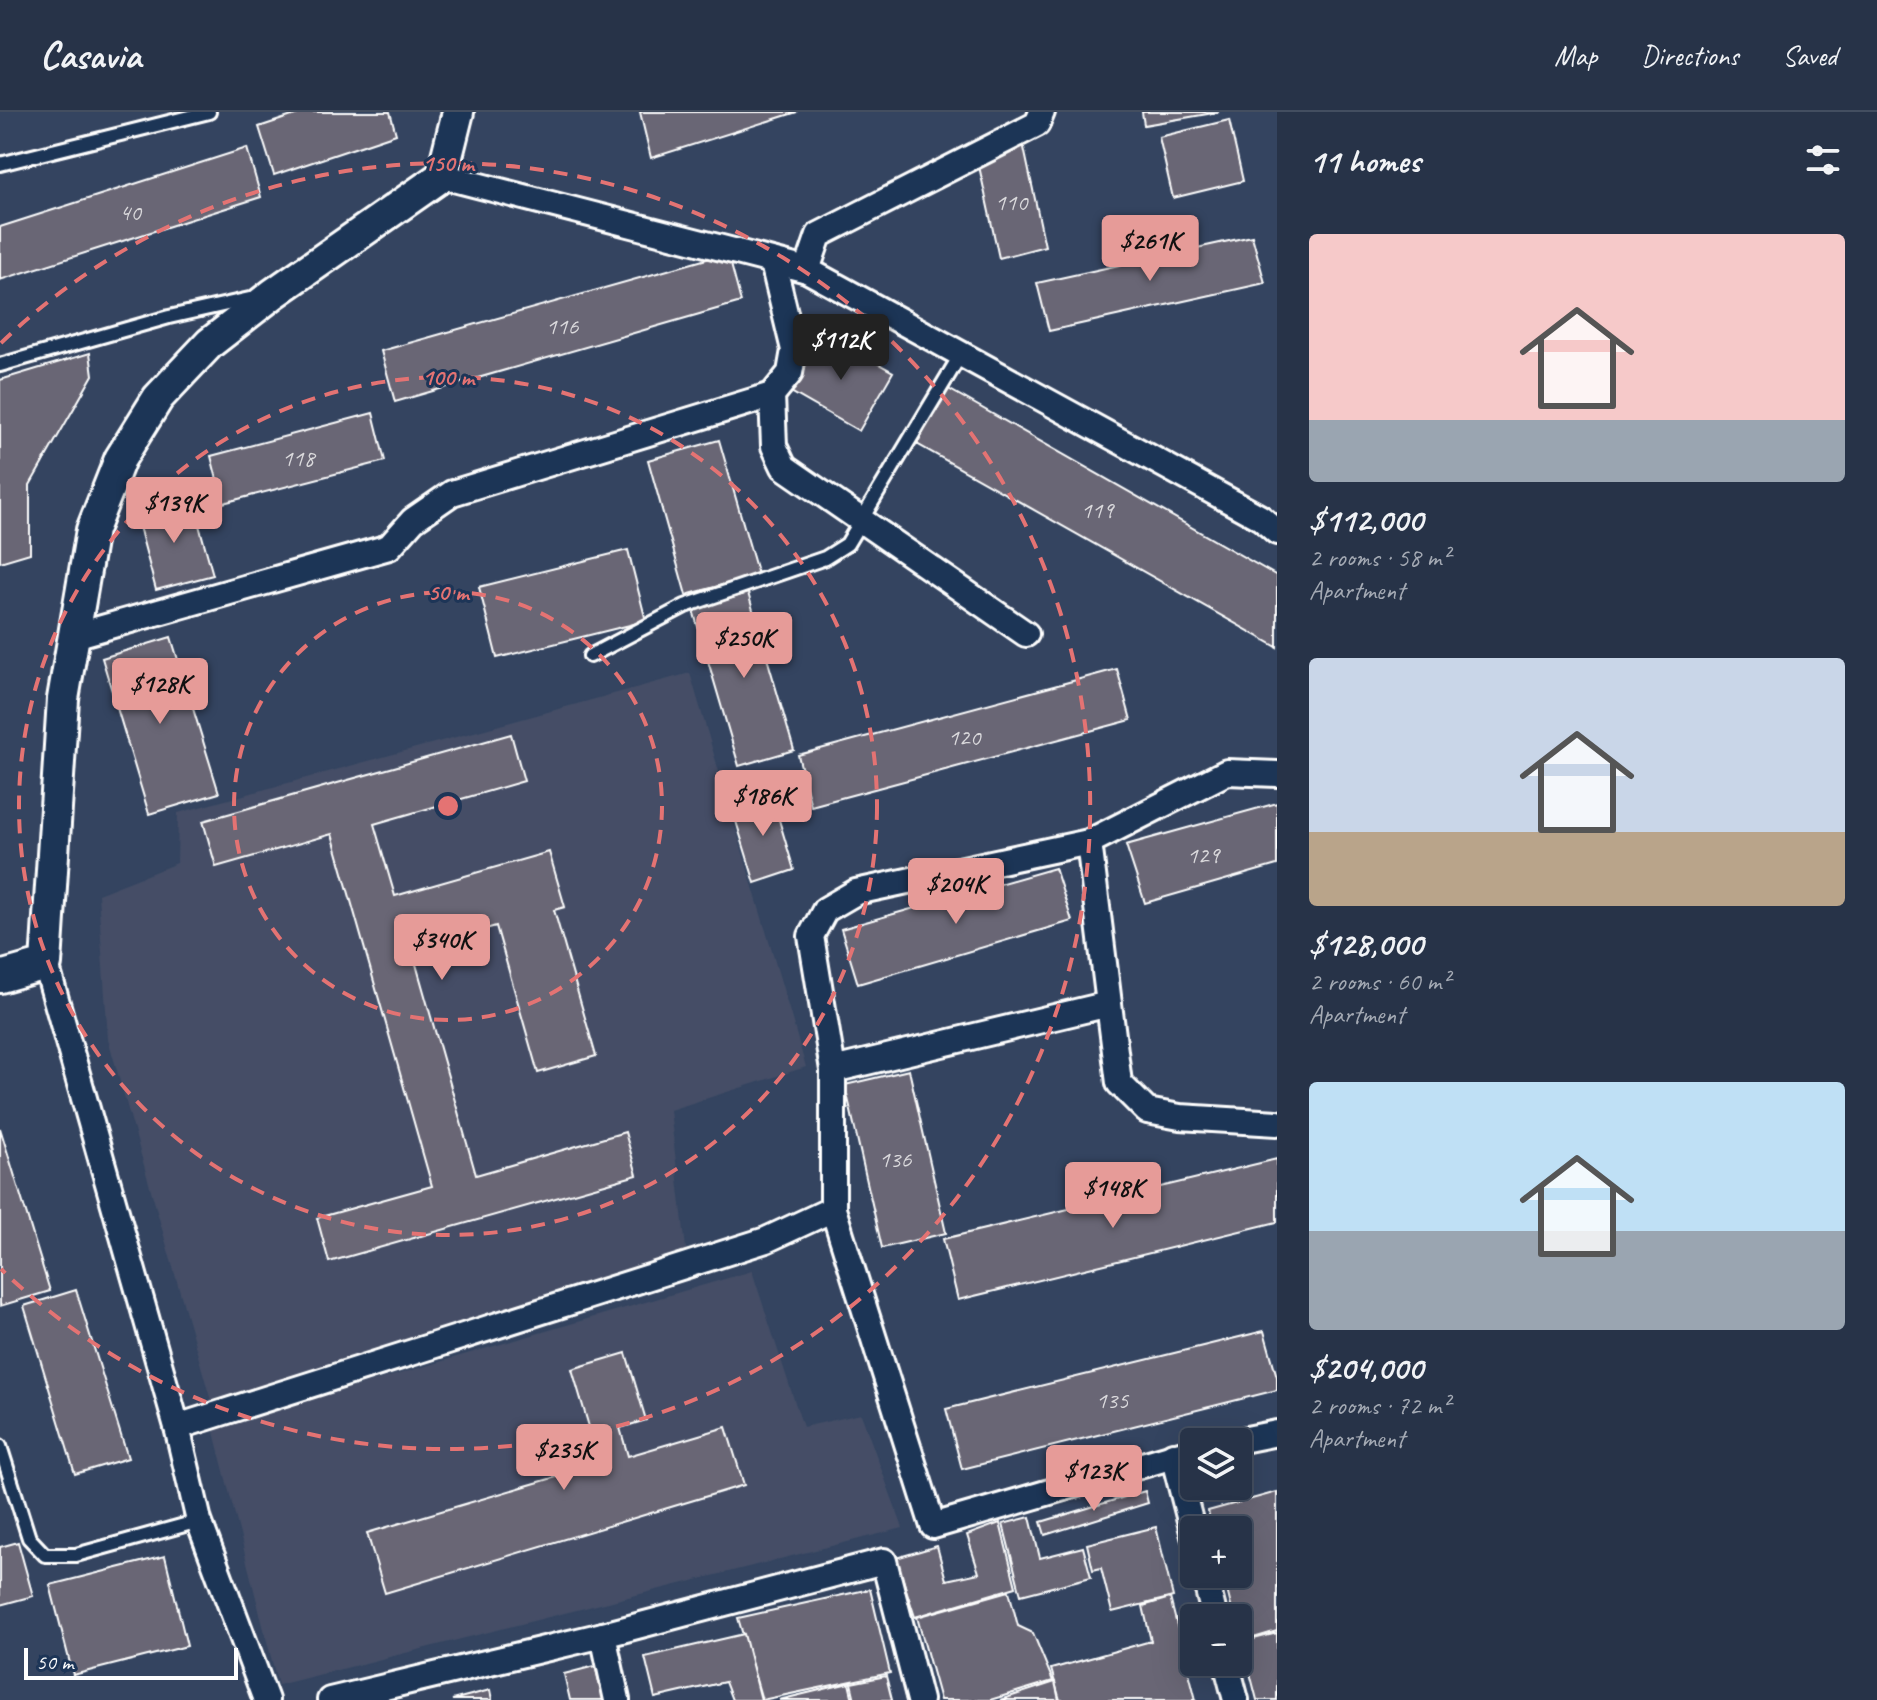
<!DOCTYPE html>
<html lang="en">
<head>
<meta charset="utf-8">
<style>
	body { margin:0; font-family:Caveat,sans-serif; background:#2f3b4f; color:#f1f3f6; height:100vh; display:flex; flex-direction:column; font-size:30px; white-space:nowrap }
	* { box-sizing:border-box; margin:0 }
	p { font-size:26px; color:#a4aab4 }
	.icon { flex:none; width:44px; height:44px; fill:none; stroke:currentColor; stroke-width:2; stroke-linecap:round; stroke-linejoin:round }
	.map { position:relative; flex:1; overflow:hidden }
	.details { display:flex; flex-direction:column; background:#273348; width:600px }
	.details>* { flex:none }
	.buttons { position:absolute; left:1180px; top:1316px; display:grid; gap:16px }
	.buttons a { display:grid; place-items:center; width:72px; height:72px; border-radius:8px; background:#273348; box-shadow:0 8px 32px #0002,0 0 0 2px #434e60; font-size:40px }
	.scale { position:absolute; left:24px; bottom:20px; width:214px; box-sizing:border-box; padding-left:8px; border:4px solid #fff; border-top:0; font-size:22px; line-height:28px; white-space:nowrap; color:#fff; -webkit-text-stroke:6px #1d3557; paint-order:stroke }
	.price { position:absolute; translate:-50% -68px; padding:0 18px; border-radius:8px; background:#e69b98; color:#111; font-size:26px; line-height:52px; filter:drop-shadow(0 2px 4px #0008) }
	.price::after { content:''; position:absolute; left:50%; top:48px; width:24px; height:18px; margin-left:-12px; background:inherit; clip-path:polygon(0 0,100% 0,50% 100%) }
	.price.active { background:#222; color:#fff }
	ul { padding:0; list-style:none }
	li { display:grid; align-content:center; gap:16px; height:424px; padding:0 32px }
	li span { display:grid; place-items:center; height:248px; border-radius:8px; color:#555 }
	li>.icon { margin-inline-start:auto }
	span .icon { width:144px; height:144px; fill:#fffc; stroke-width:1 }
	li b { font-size:34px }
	h2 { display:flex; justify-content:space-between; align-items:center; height:96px; padding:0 32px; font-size:34px }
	header { display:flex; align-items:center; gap:48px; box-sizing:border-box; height:112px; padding:0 40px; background:#273348; border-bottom:2px solid #434e60 }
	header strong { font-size:38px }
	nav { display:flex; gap:44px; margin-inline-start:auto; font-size:28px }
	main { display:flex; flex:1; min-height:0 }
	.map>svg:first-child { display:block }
	.built { fill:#444e66 }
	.building { fill:#696674; stroke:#fff; stroke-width:2 }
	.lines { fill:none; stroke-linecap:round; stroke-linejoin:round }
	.service-casing { stroke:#fff; stroke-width:18 }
	.minor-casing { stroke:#fff; stroke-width:30 }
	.tertiary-casing { stroke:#fff; stroke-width:36 }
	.service { stroke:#1d3557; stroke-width:12 }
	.minor { stroke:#1d3557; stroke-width:24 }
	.tertiary { stroke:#1d3557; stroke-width:30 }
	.ring { fill:none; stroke:#e47373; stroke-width:4; stroke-dasharray:14 10 }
	.labels { text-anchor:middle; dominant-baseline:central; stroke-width:6; stroke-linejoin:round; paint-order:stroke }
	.number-label { font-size:24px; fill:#dad9dc }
	.centre { fill:#e47373; stroke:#1d3557; stroke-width:4 }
	.ring-label { font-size:24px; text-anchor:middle; font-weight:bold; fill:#e47373; stroke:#1d3557; stroke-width:6; stroke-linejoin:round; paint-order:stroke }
</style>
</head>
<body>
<header>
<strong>Casavia</strong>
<nav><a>Map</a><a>Directions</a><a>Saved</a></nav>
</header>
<main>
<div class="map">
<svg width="1277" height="1588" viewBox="0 0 1277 1588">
	<rect width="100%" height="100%" fill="#344460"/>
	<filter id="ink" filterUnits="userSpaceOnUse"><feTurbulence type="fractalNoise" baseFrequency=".0125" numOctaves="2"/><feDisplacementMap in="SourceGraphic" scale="16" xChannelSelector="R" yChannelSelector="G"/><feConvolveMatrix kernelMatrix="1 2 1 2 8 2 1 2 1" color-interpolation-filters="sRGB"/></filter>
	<g filter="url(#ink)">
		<g class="built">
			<path d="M690,561L806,955L670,998L687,1145L211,1289L108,927L98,782L177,751L178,701Z"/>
			<path d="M752,1159L803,1315L861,1302L903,1416L278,1573L213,1316Z"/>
		</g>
		<g class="building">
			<path d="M304,0H390L396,22L274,63L259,15Z"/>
			<path d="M640,0H797L651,46Z"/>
			<path d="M1142,0H1219L1144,13Z"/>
			<path d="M1229,8L1243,69L1173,86L1159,25Z"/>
			<path d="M1023,31L1045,134L999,146L977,45Z"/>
			<path d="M247,36L261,85L0,168V115Z"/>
			<path d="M1252,124L1265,171L1049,219L1037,171Z"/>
			<path d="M728,141L741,190L395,290L381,239Z"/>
			<path d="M821,220L893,260L859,319L791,280Z"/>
			<path d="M90,241L93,263L30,373V441L0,450V268Z"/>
			<path d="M945,275L1277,464V535L917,332Z"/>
			<path d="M373,301L385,349L223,391L211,344Z"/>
			<path d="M719,328L758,463L686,483L648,348Z"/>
			<path d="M192,388L213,463L156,478L136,403Z"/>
			<path d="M628,438L646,509L497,546L479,475Z"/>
			<path d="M748,481L794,638L739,654L693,498Z"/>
			<path d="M171,525L219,681L149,702L102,546Z"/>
			<path d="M1117,557L1131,608L811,694L798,643Z"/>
			<path d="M511,622L524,669L374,712L395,784L549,740L565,795L554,798L596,944L538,961L496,814L412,838L476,1063L625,1020L637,1063L329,1150L317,1106L432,1074L332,722L216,755L203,709Z"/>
			<path d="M771,681L794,758L755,771L731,693Z"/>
			<path d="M1277,691V753L1145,791L1126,733Z"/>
			<path d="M1055,756L1072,809L858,872L841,817Z"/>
			<path d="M909,958L946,1121L882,1136L845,973Z"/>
			<path d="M0,1016L50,1179L0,1194Z"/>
			<path d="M1277,1047V1110L958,1188L943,1127Z"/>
			<path d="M76,1178L128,1346L75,1362L24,1194Z"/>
			<path d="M1264,1219L1277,1265V1278L962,1357L946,1297Z"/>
			<path d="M626,1241L646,1308L620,1316L628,1344L726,1315L744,1373L385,1481L367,1421L600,1352L572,1257Z"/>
			<path d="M1145,1379L1148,1391L1045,1423L1041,1410Z"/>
			<path d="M1277,1380V1519L1240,1530L1238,1506H1234L1223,1462H1238V1418H1213L1208,1399Z"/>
			<path d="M1030,1405L1040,1446L1083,1435L1091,1465L1021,1483L1003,1412Z"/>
			<path d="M1000,1411L1016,1475L915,1505L896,1446L937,1434L946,1468L979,1461L967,1423Z"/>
			<path d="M1156,1415L1173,1485L1112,1500L1101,1456L1093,1458L1087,1432Z"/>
			<path d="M18,1430L33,1484L0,1493V1435Z"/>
			<path d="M165,1444L187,1534L73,1563L50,1473Z"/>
			<path d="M870,1477L890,1561L762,1588L738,1506Z"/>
			<path d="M1009,1479L1018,1514L1033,1521L1053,1569L990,1588H940L917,1505Z"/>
			<path d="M1170,1486L1196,1588H1060L1051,1557L1151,1529L1143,1494Z"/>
			<path d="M1277,1521V1588H1257L1242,1530Z"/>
			<path d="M744,1522L761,1588H732L725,1570L655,1586L645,1545Z"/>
			<path d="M595,1554L604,1588H570L564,1562Z"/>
			<path d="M886,1564L892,1588H855L851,1571Z"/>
			<path d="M1055,1570L1059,1588H1000Z"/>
			<path d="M849,1571L853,1588H779Z"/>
			<path d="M490,1578L492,1588H452Z"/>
		</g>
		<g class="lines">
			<defs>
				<g id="service">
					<path d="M0,52L209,0"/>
					<path d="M0,253L169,205L254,186"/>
					<path d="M590,544L685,494L825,446L847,432L961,242"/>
					<path d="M0,1334L29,1426L45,1443H76L199,1409"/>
				</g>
				<g id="minor">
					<path d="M442,64L807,158L1261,406L1277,420"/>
					<path d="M773,151L794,238L790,261L772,283L774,334L784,355L1026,522"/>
					<path d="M807,158L819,123L1037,12L1042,0"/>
					<path d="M74,524L389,435L413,408L452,381L772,283"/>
					<path d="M1277,662L1227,660L1089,730L856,780L825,798L811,824L833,958L1109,892L1119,971L1147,999L1180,1005L1277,1011"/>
					<path d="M1089,730L1109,892"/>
					<path d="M46,852L177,1315L199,1409L266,1588"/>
					<path d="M833,1097L933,1414L1194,1338"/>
					<path d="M177,1315L766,1128L833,1097V958"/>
					<path d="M1232,1330L1277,1321"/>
					<path d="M1173,1343L1194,1424"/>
					<path d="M1204,1462L1215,1506"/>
					<path d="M603,1523L617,1588"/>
					<path d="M1226,1550L1236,1588"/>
					<path d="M330,1588L603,1523L884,1449L920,1588"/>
				</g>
				<path id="tertiary" d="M0,865L46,852L63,587L92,418L120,347L158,286L210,231L273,182L442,64L458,0"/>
			</defs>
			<use href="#service" class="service-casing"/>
			<use href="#minor" class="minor-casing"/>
			<use href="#tertiary" class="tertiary-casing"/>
			<use href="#service" class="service"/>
			<use href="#minor" class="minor"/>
			<use href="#tertiary" class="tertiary"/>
		</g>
	</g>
	<g class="ring">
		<circle cx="448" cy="694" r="214"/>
		<circle cx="448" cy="694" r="429"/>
		<path d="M1 231A643 643 0 1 1 1 1157"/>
	</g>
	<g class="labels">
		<g class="number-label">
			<text x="1011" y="90">110</text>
			<text x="130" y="100">40</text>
			<text x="562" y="214">116</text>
			<text x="298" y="346">118</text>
			<text x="1097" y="398">119</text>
			<text x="964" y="625">120</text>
			<text x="1203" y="743">129</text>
			<text x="895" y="1047">136</text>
			<text x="1112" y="1288">135</text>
		</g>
	</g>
	<circle cx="448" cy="694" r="12" class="centre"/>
	<g class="ring-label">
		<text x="448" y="59">150 m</text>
		<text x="448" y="273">100 m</text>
		<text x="448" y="488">50 m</text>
	</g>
</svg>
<div class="buttons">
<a><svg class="icon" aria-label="layers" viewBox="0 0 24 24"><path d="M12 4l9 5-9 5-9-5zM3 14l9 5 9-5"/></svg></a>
<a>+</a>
<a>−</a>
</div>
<div class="scale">50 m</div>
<b class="price" style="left:1150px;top:171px">$261K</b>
<b class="price active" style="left:841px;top:270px">$112K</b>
<b class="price" style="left:174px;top:433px">$139K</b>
<b class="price" style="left:744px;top:568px">$250K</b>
<b class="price" style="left:160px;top:614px">$128K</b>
<b class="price" style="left:763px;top:726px">$186K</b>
<b class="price" style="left:956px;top:814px">$204K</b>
<b class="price" style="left:442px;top:870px">$340K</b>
<b class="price" style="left:1113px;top:1118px">$148K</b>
<b class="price" style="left:564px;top:1380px">$235K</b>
<b class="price" style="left:1094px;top:1401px">$123K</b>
</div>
<section class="details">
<h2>11 homes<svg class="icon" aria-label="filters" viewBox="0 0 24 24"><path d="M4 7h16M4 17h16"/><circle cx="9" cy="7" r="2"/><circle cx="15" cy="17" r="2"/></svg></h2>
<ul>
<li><span style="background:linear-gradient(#f6c9c9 75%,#9aa5b1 0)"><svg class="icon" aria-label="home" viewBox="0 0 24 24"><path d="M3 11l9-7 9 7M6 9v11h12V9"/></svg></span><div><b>$112,000</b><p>2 rooms · 58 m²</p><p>Apartment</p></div></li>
<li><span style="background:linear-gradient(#c9d6e8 70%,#b9a48a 0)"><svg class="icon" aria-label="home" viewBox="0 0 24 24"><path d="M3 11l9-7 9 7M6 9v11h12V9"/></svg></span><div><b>$128,000</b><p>2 rooms · 60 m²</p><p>Apartment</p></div></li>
<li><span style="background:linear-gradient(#bfe0f5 60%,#9aa5b1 0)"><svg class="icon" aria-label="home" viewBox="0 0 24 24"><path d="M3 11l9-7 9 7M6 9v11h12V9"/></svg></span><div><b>$204,000</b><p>2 rooms · 72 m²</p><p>Apartment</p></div></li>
</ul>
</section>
</main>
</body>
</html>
